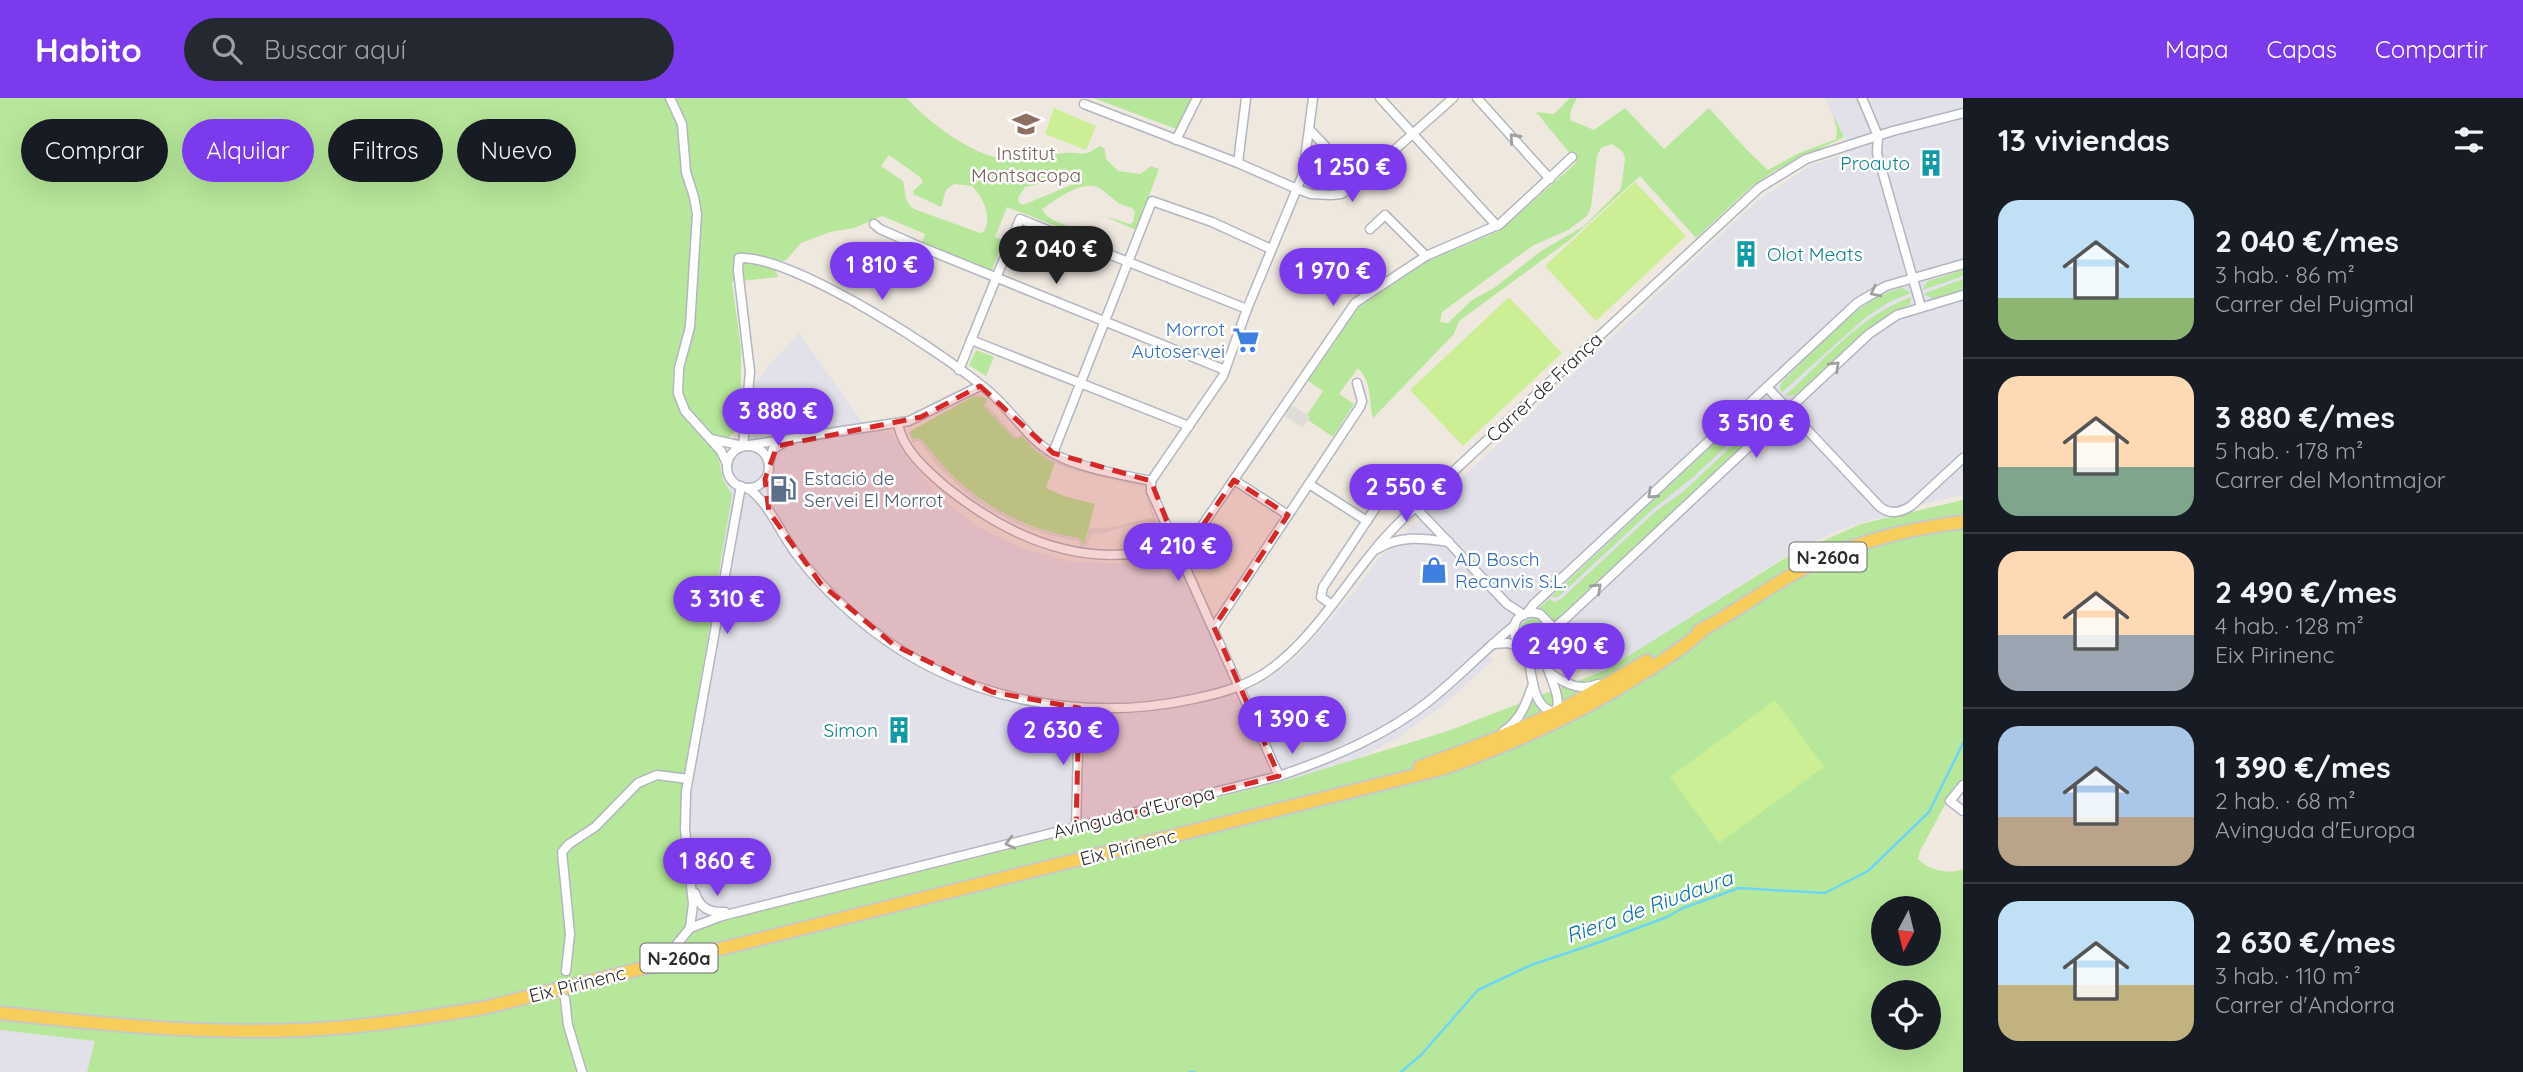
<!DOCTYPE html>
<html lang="es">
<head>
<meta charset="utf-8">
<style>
	body { margin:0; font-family:Quicksand,sans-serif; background:#242831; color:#f1f3f6; height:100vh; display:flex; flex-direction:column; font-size:26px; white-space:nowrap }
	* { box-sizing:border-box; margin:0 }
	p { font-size:23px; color:#9ea1a6 }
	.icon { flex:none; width:38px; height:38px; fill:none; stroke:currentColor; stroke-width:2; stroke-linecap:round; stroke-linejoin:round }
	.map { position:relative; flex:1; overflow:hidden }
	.details { display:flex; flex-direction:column; background:#171b24; width:560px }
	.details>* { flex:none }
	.guide { position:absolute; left:21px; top:21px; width:665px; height:63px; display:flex; gap:14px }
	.needle { width:46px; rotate:187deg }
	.fabs { position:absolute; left:1871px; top:798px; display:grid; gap:14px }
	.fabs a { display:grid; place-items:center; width:70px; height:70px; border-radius:50%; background:#171b24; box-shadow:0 7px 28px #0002; font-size:35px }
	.price { position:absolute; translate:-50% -60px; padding:0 16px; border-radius:24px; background:#7c3aed; color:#fff; font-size:23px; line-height:46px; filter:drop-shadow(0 2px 4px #0008) }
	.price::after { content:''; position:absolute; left:50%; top:42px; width:21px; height:16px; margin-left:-10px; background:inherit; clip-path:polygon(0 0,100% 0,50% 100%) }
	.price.on { background:#222; color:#fff }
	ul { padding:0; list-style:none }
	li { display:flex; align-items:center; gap:21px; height:175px; padding:0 35px }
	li+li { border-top:2px solid #363941 }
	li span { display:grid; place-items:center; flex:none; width:196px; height:140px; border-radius:21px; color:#555 }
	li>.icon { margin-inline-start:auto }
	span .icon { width:84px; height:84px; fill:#fffc; stroke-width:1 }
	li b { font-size:30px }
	h2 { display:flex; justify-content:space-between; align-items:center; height:84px; padding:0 35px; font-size:30px }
	.chip { padding:0 24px; border-radius:32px; background:#171b24; box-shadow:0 7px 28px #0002; font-size:24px; line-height:63px }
	.chip.on { background:#7c3aed; color:#fff }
	header { display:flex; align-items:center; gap:42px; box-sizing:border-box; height:98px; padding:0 35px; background:#7c3aed; color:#fff }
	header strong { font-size:33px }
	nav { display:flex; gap:38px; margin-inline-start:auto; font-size:24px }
	.search { width:490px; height:63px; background:#242831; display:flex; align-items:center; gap:18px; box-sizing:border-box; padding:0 24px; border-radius:38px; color:#9ea1a6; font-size:26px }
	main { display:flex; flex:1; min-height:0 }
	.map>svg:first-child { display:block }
	.industrial { fill:#e2e0e8 }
	.green { fill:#b7e79a; fill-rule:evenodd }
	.pitch { fill:#ccef96 }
	.plaza { fill:#dfdbd7; fill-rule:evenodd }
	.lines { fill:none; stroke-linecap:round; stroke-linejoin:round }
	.stream { stroke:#6fd5f5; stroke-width:2.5 }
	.street-tunnel { stroke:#c8c3bb; stroke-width:8; stroke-dasharray:8 4; stroke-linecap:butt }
	.street-casing { stroke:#b3b6c1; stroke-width:11 }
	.primary-casing { stroke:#c8c8c8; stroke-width:16 }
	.street { stroke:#fff; stroke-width:8 }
	.primary { stroke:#f7ce5c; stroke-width:12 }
	.oneway { stroke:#a0a0a0 }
	.marked { fill:#d62828; fill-opacity:0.2; stroke:#d62828; stroke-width:5; stroke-dasharray:14 9; stroke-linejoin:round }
	.labels { text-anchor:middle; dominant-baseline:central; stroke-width:5; stroke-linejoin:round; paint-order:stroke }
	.shield { fill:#fff; stroke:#6c6c6c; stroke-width:2 }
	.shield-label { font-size:18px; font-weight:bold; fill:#2d2d2d }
	.education-label { font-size:19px; fill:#785e54; stroke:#fff }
	.culture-label { font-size:19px; fill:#0d838f; stroke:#fff; text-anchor:end }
	.shop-label { font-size:19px; fill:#366cbe; stroke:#fff; text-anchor:end }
	.street-label { font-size:19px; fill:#2d2d2d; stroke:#fff }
	.service-label { font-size:19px; fill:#4e5e75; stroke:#fff; text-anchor:start }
	.water-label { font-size:21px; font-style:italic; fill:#0775a7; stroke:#fff }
</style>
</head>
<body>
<header>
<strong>Habito</strong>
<div class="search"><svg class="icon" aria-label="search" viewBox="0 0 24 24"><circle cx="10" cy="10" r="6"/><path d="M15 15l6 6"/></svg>Buscar aquí</div>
<nav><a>Mapa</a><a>Capas</a><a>Compartir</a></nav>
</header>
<main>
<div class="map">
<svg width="1963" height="974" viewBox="0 0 1963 974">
	<rect width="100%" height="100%" fill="#efe8df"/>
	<g class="industrial">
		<path d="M1825,0H1963V397L1918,407L1902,417L1870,422L1844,430L1815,443L1794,453L1619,565L1593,577L1557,540L1524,567L1518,553L1506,548L1498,549L1488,556L1493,562L1445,606L1396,641L1355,662L1224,705L1221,697L864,785L698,830L689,815L680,733L681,711L692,626L732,397L723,381L718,355L729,341L788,333L751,288L799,235L869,334L891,333L907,360L937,396L977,428L1022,450L1072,464L1126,465L1180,455L1243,590L1258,589L1295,561L1355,493L1378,462L1434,406L1757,103L1810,68L1850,54Z"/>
		<path d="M0,932L95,943L87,974H0Z"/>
	</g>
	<g class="green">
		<path d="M0,0H907C928,25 977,61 1011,62C1030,62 1047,57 1065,55C1085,53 1080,61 1100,48L1105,51L1106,61L1118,73L1141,76L1151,68L1159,71L1136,132L1104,118L1130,126L1133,124L1135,114L1132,110C1119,107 1114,102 1104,93C1086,77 1057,101 1042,111C1045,120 1064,128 1074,129L1072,134L1007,109L995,139L1003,142L992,172L922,145L925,136L882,118L854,130L830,134L801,145L786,162L777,165L775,171L778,179L732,184L741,251V322L737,331L717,353L723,381L732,397L685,674L675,683L683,685L680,733L690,831L1291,681L1448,633L1606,572L1785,460L1861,426L1963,402V683L1947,703L1920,753L1918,761C1928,772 1949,777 1963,771V974H87L95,943L0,932ZM889,57L920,79L923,84L914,92L913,96L941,109L946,92L954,86L972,88C984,101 992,118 984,134L980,135L914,111C903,103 906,94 903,83L881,68ZM1049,78L1067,79L1076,85L1023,107L1019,105L1018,100L1025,89L1036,87ZM1883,810H1928V856H1883ZM1883,894H1928V940H1883Z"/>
		<path d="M1093,0H1194L1179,32Z"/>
		<path d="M1570,0H1577L1571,12L1570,22L1594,32L1625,10L1664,51L1709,10L1746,51L1768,72L1797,56L1836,41L1837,32L1833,17L1844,39L1774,73L1750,90L1696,140L1640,78L1571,141L1459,223L1454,236L1373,320C1368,302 1373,286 1358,270L1339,296L1354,306L1333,339L1308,322L1310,319L1307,317L1323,293L1308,283L1358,210L1426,164L1499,133L1577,64L1536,14L1554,16ZM1612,46L1623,54L1625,61L1621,91L1584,128L1541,153L1494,190L1472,202L1448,225L1440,224L1442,214L1532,148L1568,132L1587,118L1591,109L1597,58L1601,50Z"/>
		<path d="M1316,48H1320L1348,79L1337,85L1310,84Z"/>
		<path d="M1963,172V177L1958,180L1922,192L1928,183Z"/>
		<path d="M1963,181V192L1934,201L1923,196Z"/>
		<path d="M1903,190L1911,195L1889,204L1865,220L1781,295L1780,288L1783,283C1814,254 1861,197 1903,190Z"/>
		<path d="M1911,199L1910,206L1888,217L1865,233L1796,297L1785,298C1824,262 1861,217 1911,199Z"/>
		<path d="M976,252L994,259L986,278L969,267Z"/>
		<path d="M974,298L987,300L984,308L1015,341L1022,338L1040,356L1055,365L1046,390L1064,398L1095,406L1084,447L1079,440C1012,430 960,395 920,340L913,342L910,336L912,332Z"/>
		<path d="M1765,301L1774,304L1692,380L1653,411L1558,499H1551L1757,305Z"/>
		<path d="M1776,306L1774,318L1555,523L1546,514L1538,511L1549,501L1555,504L1561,501L1656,413L1683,394Z"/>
		<circle cx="1533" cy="534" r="13"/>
	</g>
	<g class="pitch">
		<path d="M1054,10L1096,28L1086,52L1045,36Z"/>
		<path d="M1635,84L1686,138L1596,223L1545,168Z"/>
		<path d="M1509,199L1562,255L1463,348L1410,292Z"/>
		<path d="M1775,602L1824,669L1719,745L1670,679Z"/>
	</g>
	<g class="plaza">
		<path d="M977,296L989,300L986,306L1016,339L1023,336L1037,352L1051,361L1076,371L1143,387L1164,443L1163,444H1159L1163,441L1157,427H1151L1148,422L1103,435L1091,436L1087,448L1081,449L1078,443L1049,437L1017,426L984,408L963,392L936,366L919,343L913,345L908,334ZM974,298L987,300L984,308L1015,341L1022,338L1036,353L1052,364L1073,372L1143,389L1153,420L1114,429L1089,431L1084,447L1079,440L1053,435L1026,427L986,406L952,378L920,340L914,342L910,336L912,332Z"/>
		<path d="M1292,307L1310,319L1303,330L1285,318Z"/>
	</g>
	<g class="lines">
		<g class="stream">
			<path d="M1190,974H1194"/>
			<path d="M1401,974L1421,957L1478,892L1531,867L1600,844L1667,819L1683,810L1739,790L1825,795L1868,773L1929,714L1963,645"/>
		</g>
		<path class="street-tunnel" d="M565,901L566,873"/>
		<defs>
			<g id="street">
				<path d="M670,0L682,26L686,74L694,99L697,116L690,229L679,270L678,295L685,313L721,353L727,366"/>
				<path d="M1380,0L1497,128"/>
				<path d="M1477,0L1550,81"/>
				<path d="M1862,0L1878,38L1877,55L1921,209"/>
				<path d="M1084,6L1238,65L1297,91L1311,96L1331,97L1341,96L1354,88L1453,0"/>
				<path d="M1310,32L1359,84"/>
				<path d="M1176,42L1197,0"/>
				<path d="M1238,65L1246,0"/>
				<path d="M874,126L880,131L916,147L1225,272"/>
				<path d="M1370,131L1385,117L1426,158"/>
				<path d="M971,242L1189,328"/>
				<path d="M959,272L1020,121L1247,211"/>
				<path d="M1767,289L1879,408C1889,417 1900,415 1911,408L1963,360"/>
				<path d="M898,326C902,351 927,373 946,389C1012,442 1091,475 1175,446"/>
				<path d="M711,341L743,348L750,274L738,172L739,160C794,157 949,258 993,297C1013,315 1030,343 1054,356C1082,371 1120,376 1151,383"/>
				<path d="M749,347L909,323L980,288"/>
				<circle cx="748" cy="369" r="21"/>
				<path d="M1053,355L1152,103L1212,124L1271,151"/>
				<path d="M769,365L773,351L785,344"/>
				<path d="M1234,382L1288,417"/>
				<path d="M1151,383L1223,278L1247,211L1303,76L1313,0"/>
				<path d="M1151,383V393L1279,678"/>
				<path d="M1309,386L1367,423"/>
				<path d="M747,390C767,401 782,438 797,457C818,485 844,510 872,532C962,602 1083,625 1193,601C1222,595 1252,587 1276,567C1314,537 1341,493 1372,455C1385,438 1400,424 1415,409L1759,90L1806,61L1893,33L1963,15"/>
				<path d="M1377,451C1400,437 1423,440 1449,444"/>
				<path d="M1180,455L1191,444L1355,205L1426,158L1500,126L1572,59"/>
				<path d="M1332,507L1321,499L1323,489L1386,394L1395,390L1400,393L1507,506L1524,517"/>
				<path d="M1527,515L1534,506L1857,205L1886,188L1963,166"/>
				<path d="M1214,529L1360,309L1362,303L1357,285"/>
				<path d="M1551,539L1550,526L1540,516C1499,506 1512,568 1542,550C1549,545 1550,538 1554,532C1557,527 1562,523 1566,520L1869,236L1897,217L1963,197"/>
				<path d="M1493,546L1508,545L1521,549"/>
				<path d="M1545,548C1541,572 1564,592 1556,616"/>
				<path d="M1526,552C1533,572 1530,609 1554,614"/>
				<path d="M1550,575C1564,585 1580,594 1598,586"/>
				<path d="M1504,633C1521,621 1526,606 1533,586"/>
				<path d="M1963,687L1950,703L1963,713"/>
				<path d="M1076,729L1079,610"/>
				<path d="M695,795C700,810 709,815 725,814"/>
				<path d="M690,830L693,806L685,731L686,694L741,388"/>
				<path d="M653,863L673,851L690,830L722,818L1279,678C1332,660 1385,638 1429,603C1459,579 1485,551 1515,527"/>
				<path d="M566,873L570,836L562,754L569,746L595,729L638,685L657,677L688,681"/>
				<path d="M565,901L568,927L582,974"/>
			</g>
			<g id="primary">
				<path d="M1699,533C1732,517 1762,493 1795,475C1846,446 1905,431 1963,424"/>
				<path d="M1420,669L1488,644L1556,615L1647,563"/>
				<path d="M0,915C99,926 198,936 298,932C361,930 422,920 483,910L1441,671C1514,646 1581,615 1645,574C1667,560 1688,547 1706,529"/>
			</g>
		</defs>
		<use href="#street" class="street-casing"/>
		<use href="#primary" class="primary-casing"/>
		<use href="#street" class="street"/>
		<use href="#primary" class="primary"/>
	</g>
	<defs><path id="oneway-chevron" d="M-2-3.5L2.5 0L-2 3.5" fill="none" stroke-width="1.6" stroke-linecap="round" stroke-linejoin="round" transform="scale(1.75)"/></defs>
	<g class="oneway">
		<use href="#oneway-chevron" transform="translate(1514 40) rotate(-132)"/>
		<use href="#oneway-chevron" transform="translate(1875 194) rotate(153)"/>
		<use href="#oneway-chevron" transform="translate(1835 268) rotate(-44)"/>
		<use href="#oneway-chevron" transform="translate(1652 396) rotate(137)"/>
		<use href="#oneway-chevron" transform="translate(1597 490) rotate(-43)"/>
		<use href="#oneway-chevron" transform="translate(1010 745) rotate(166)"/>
	</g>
	<path class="marked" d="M980,288L1053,355L1151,383L1181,459L1234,382L1288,417L1214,529L1279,678L1076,729L1079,610L992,594L894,547L821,486L769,414L765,381L777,348L921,319Z"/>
	<defs>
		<symbol id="school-bare" viewBox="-9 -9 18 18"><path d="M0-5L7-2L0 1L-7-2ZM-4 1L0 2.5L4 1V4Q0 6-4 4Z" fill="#8d6e63" stroke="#fff" stroke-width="2.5" paint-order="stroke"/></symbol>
		<symbol id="building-bare" viewBox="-9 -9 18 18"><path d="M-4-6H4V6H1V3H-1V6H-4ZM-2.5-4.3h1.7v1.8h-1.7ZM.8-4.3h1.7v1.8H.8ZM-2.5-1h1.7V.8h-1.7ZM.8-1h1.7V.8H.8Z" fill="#0f9aa8" stroke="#fff" stroke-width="2.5" paint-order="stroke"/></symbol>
		<symbol id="supermarket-bare" viewBox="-9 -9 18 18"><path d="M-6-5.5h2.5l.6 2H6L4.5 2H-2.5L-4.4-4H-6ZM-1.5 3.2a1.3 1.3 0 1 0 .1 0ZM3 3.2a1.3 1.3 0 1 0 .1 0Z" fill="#3f7fe0" stroke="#fff" stroke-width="2.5" paint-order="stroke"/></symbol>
		<symbol id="fuel-bare" viewBox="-9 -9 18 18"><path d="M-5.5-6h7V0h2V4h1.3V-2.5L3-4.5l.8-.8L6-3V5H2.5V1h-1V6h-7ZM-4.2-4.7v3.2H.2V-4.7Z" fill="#5c6f8a" stroke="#fff" stroke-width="2.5" paint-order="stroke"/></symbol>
		<symbol id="shop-bare" viewBox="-9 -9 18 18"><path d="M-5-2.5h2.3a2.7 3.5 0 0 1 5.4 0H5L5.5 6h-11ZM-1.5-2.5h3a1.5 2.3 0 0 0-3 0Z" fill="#3f7fe0" stroke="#fff" stroke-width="2.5" paint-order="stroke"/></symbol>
	</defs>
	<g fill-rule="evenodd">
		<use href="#school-bare" x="1007" y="7" width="38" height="38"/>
		<use href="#building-bare" x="1912" y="46" width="38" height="38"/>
		<use href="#building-bare" x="1727" y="137" width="38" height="38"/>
		<use href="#supermarket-bare" x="1227" y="223" width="38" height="38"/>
		<use href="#fuel-bare" x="764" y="372" width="38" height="38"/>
		<use href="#shop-bare" x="1415" y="453" width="38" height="38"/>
		<use href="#building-bare" x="880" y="613" width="38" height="38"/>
	</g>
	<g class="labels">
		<g class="shield">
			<rect x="1789.5" y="444.5" width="77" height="29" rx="5"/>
			<rect x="640.5" y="845.5" width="77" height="29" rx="5"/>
		</g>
		<g class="shield-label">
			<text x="1828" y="459">N-260a</text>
			<text x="679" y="860">N-260a</text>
		</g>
		<g class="education-label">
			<text x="1026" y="55">Institut<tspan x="1026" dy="22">Montsacopa</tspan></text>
		</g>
		<g class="culture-label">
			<text x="1910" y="65">Proauto</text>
			<text x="1767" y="156" text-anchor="start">Olot Meats</text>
			<text x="878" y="632">Simon</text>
		</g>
		<g class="shop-label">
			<text x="1225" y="231">Morrot<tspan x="1225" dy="22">Autoservei</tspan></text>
			<text x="1455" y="461" text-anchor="start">AD Bosch<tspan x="1455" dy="22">Recanvis S.L.</tspan></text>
		</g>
		<g class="street-label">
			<text transform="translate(1544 289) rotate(-43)">Carrer de França</text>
			<text transform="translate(1134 714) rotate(-14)">Avinguda d'Europa</text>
			<text transform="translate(1128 749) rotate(-14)">Eix Pirinenc</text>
			<text transform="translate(577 886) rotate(-14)">Eix Pirinenc</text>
		</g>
		<g class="service-label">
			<text x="804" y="380">Estació de<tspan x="804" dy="22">Servei El Morrot</tspan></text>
		</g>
		<g class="water-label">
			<text transform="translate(1649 808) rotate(-20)">Riera de Riudaura</text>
		</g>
	</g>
</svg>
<div class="fabs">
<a><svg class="needle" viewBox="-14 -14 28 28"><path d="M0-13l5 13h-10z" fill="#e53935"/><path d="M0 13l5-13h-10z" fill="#9ea1a6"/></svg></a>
<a><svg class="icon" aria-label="locate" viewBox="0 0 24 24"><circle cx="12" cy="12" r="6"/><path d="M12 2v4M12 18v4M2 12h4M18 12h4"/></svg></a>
</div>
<b class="price" style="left:1352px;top:106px">1 250 €</b>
<b class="price on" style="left:1056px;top:188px">2 040 €</b>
<b class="price" style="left:882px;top:204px">1 810 €</b>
<b class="price" style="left:1333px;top:210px">1 970 €</b>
<b class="price" style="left:778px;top:350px">3 880 €</b>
<b class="price" style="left:1756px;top:362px">3 510 €</b>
<b class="price" style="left:1406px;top:426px">2 550 €</b>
<b class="price" style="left:1178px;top:485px">4 210 €</b>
<b class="price" style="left:727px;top:538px">3 310 €</b>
<b class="price" style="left:1568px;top:585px">2 490 €</b>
<b class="price" style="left:1292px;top:658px">1 390 €</b>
<b class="price" style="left:1063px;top:669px">2 630 €</b>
<b class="price" style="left:717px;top:800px">1 860 €</b>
<div class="guide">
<a class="chip">Comprar</a>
<a class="chip on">Alquilar</a>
<a class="chip">Filtros</a>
<a class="chip">Nuevo</a>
</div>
</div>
<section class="details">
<h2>13 viviendas<svg class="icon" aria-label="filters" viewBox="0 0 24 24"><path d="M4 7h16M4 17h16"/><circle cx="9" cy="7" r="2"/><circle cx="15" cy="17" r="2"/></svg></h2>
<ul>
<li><span style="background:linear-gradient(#bfe0f5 70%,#8fb573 0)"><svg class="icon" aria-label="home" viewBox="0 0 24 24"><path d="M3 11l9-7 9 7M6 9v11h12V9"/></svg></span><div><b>2 040 €/mes</b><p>3 hab. · 86 m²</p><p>Carrer del Puigmal</p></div></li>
<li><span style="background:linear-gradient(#ffd9b3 65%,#7fa58c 0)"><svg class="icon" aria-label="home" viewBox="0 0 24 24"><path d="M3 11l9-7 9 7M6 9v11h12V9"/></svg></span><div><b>3 880 €/mes</b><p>5 hab. · 178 m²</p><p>Carrer del Montmajor</p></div></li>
<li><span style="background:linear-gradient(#ffd9b3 60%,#9aa5b1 0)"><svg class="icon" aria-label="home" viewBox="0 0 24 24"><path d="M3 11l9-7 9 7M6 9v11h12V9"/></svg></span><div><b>2 490 €/mes</b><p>4 hab. · 128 m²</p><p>Eix Pirinenc</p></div></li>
<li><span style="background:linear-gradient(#a9c7e8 65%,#b9a48a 0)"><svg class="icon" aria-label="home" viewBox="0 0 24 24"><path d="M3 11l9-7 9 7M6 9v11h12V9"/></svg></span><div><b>1 390 €/mes</b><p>2 hab. · 68 m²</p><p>Avinguda d'Europa</p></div></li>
<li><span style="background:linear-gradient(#bfe0f5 60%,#c2b280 0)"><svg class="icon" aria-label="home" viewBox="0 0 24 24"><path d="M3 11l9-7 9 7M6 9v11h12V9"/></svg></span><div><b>2 630 €/mes</b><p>3 hab. · 110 m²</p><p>Carrer d'Andorra</p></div></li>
</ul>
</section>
</main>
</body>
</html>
